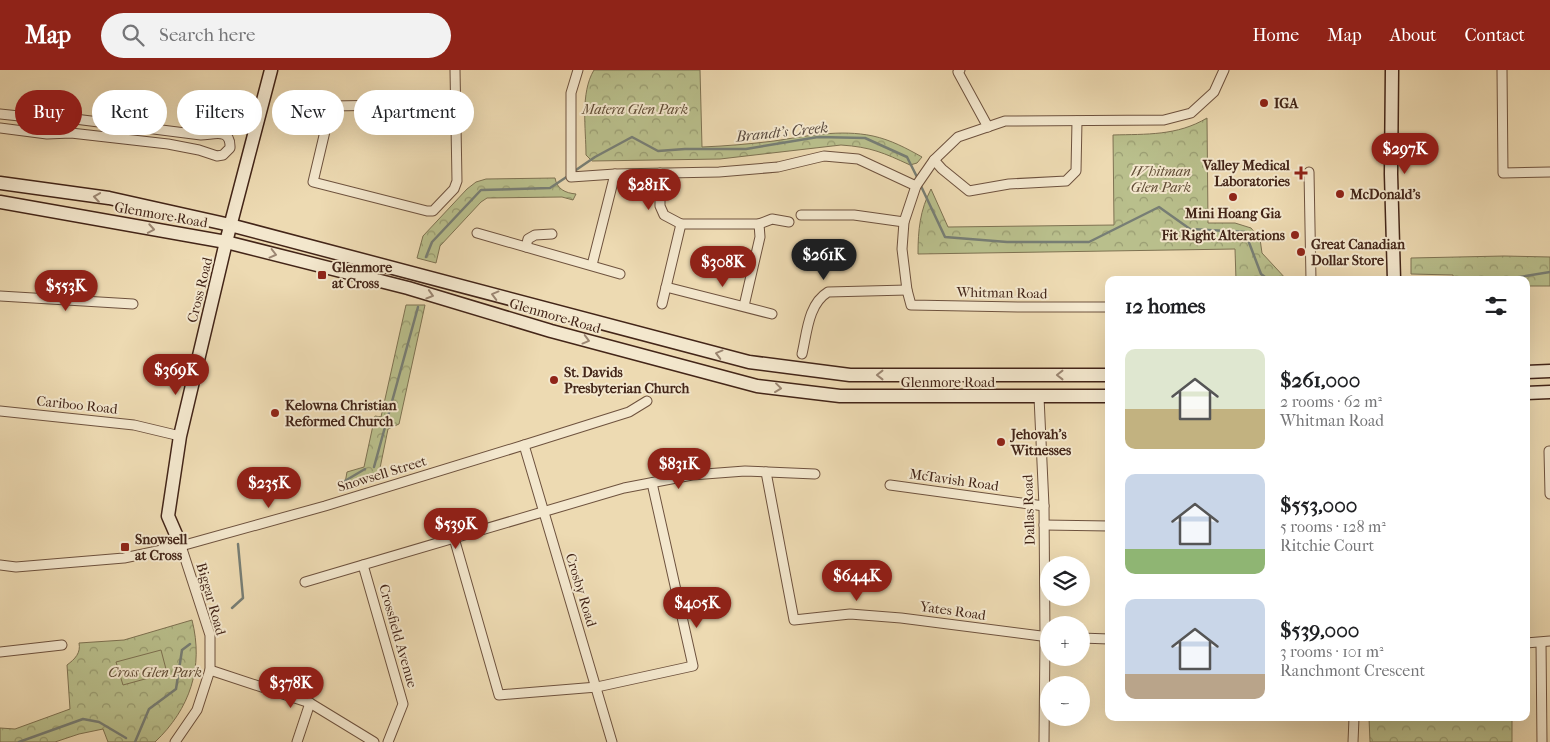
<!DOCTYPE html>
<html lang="en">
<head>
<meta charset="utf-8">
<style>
	body { margin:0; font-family:"IM FELL French Canon",serif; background:#f2f2f2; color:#202124; height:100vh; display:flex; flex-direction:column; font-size:19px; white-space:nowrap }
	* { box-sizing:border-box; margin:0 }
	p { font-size:16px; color:#757577 }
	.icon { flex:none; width:28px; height:28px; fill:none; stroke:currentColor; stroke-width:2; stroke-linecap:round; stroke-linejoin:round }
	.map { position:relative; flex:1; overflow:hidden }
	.side { position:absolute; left:1105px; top:206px; width:425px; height:445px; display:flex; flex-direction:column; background:#fff; border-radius:10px; box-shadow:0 5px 20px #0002 }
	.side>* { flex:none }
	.banner { position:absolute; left:15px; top:20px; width:475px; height:45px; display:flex; gap:10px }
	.controls { position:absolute; left:1040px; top:486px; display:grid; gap:10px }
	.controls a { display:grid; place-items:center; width:50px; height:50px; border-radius:50%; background:#fff; box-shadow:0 5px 20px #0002; font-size:25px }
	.price { position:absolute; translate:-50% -42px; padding:0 11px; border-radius:18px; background:#8f2418; color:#fff; font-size:16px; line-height:32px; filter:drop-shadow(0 1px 2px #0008) }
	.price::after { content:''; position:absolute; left:50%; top:30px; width:15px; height:11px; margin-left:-8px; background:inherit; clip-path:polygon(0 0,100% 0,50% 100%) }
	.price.on { background:#222; color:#fff }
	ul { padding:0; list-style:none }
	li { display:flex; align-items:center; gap:15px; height:125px; padding:0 20px }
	li span { display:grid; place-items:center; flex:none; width:140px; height:100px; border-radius:10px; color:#555 }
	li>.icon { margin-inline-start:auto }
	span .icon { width:60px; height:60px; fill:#fffc; stroke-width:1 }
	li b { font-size:21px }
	h2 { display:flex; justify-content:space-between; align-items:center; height:60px; padding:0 20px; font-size:21px }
	.chip { padding:0 18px; border-radius:22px; background:#fff; box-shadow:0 5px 20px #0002; font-size:18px; line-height:45px }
	.chip.on { background:#8f2418; color:#fff }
	header { display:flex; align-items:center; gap:30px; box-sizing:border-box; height:70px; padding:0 25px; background:#8f2418; color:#fff }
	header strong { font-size:24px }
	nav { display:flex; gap:28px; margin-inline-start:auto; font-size:18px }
	.search { width:350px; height:45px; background:#f2f2f2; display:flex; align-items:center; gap:12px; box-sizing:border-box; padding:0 18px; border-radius:28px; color:#757577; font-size:19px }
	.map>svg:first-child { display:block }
	.park { fill:url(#park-crowns); stroke:#7e7252 }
	.pitch { fill:#b9bf8c; stroke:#7e7252 }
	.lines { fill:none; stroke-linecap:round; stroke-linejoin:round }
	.stream { stroke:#777e75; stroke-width:2.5 }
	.street-casing { stroke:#6e523e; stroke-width:11 }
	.secondary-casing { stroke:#432518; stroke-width:15 }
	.street { stroke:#f3e7cd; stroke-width:9 }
	.secondary { stroke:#f3e7cd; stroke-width:12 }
	.oneway { stroke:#9b8672 }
	.poi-dot { fill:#8f2418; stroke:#f3e7cd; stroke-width:2 }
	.labels { text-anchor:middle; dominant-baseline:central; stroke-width:4; stroke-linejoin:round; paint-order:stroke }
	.poi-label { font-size:14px; font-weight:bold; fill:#432518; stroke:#f3e7cd; text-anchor:start }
	.park-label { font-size:14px; font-style:italic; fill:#604c35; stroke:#f3e7cd }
	.street-label { font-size:14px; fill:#432518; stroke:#f3e7cd }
	.water-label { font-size:15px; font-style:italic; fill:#594a3f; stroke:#f3e7cd }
</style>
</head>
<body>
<header>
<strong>Map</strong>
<div class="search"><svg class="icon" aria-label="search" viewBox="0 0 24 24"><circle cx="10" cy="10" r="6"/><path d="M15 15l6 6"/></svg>Search here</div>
<nav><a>Home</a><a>Map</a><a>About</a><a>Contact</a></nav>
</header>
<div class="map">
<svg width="1550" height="672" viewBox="0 0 1550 672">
	<defs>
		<pattern id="park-crowns" width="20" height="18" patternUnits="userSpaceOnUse" patternTransform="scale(1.25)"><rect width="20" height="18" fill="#b9bf8c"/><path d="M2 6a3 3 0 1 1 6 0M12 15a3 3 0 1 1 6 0" fill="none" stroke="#989b71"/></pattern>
	</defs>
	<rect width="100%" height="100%" fill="#eddab2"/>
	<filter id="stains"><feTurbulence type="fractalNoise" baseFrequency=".004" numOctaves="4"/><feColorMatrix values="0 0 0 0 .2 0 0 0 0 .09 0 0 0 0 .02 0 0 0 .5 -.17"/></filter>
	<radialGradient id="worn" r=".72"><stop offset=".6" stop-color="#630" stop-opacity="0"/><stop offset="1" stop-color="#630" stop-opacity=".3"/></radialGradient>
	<g class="park">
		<path d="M594,0H700L702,77C726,76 750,74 774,71C807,66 840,59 873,66C891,70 906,78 922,87L917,93L910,95C884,83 871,77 841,75L720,89L592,91L586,85C586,59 580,23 594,0Z"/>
		<path d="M1207,48L1208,153H1235L1251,158L1260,169L1262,183L1287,210H1236L1235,179L918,184C918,160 920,140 931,119L948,157L1114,155L1113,65C1146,64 1177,66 1207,48Z"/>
		<path d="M555,108C557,119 565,123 576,124L573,130L562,127L487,128L481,132L440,176L436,193L417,188L423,166L467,119L476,112L486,109Z"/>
		<path d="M1504,186L1550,187V216H1526V210H1453V205L1411,204V188Z"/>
		<path d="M406,235H425L399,354L388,359L379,403L345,413L347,402L364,397L375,346L381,347Z"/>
		<path d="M192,550C204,597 190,639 155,672H108L103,659L79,664L55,672H0V658L15,659L70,639L67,595C75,589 81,583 79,573L124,570Z"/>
		<path d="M1369,648H1512V672H1370Z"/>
	</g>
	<path class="pitch" d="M161,580L167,603L123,615L116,592Z"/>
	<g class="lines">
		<g class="stream">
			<path d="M573,102L595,87L632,67L658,81L685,79H746L818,67L865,68L907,87L918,109"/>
			<path d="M920,114L945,167L1007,172H1089L1159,137L1190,159L1245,162L1261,204L1269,210"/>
			<path d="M426,187L432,172L481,120L550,118L568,106"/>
			<path d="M1440,210L1513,208L1550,202"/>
			<path d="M374,397L418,237"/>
			<path d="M343,412L365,399"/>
			<path d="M232,538L243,528L238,474"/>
			<path d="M19,672L83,649L99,652L126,668"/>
			<path d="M135,672L149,639L176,619L182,580L190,574"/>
		</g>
		<defs>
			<g id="street">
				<path d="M455,0L457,111L454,119L433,141H427L313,112L331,36L455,34"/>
				<path d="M578,0L571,23V107L615,104L719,102L778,97L824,86L858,89L916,116"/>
				<path d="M960,0L958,2L988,57"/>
				<path d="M1502,0L1503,103L1550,102"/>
				<path d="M0,44L48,49H75L201,65C213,65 231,57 230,78L223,85L217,86L199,80L168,74L71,63L47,64L0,58"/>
				<path d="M934,90L942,99L969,121L1009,114L1066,111L1076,101L1077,51"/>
				<path d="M1309,102L1311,210"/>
				<path d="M660,103V136L664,145L681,154"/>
				<path d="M801,145H854L904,152"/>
				<path d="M477,163L620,204"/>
				<path d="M526,177L528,169L535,165L552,164"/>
				<path d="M592,195L615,104"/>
				<path d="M666,217L772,244"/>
				<path d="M0,226L133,234"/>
				<path d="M662,234L681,154H759"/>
				<path d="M744,236L760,167L759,154L772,149L789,152"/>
				<path d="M1109,237H1021L911,235L907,220L902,179L904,152L916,116L934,90L958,67L1005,51L1164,50L1191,43L1214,22L1224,0"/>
				<path d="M802,284C807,263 808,234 828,222L907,220"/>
				<path d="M1039,327L1044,436L1045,567L1044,672"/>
				<path d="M0,341L134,355L180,366"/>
				<path d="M524,375L612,672"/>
				<path d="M1550,381H1549L1550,424"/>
				<path d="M766,402L794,550L850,544L901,548L1049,567"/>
				<path d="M890,415L1044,436"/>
				<path d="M1044,455L1109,456"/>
				<path d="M454,468L499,625L597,617L693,596L652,413"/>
				<path d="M0,495L16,497L124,488L181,476L325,436L524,375L629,342L647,331"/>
				<path d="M363,495L403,634L388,672"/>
				<path d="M305,512L624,418L692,405L745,401L815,404"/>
				<path d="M1081,568L1109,569"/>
				<path d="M1526,573L1550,571"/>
				<path d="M1541,573L1542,672"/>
				<path d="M0,582L62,575"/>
				<path d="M210,600L310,633L374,672"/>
				<path d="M175,672L197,640L210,600V565L181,476"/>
				<path d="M297,672L310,633"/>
				<path d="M1353,672L1354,648"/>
			</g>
			<g id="secondary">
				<path d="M1392,0L1391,104L1394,210"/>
				<path d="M0,113L109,128L230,155L749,292L850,305H1109"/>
				<path d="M0,132L226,172L408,218L551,261L757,316L840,326H1109"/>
				<path d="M1526,302L1550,301"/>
				<path d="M1526,323L1550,322"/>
				<path d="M181,476L168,446L180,366L226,172L271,0"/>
			</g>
		</defs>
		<use href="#street" class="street-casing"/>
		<use href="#secondary" class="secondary-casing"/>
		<use href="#street" class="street"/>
		<use href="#secondary" class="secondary"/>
	</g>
	<defs><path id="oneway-chevron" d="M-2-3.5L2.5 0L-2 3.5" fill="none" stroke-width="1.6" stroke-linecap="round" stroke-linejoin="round" transform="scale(1.25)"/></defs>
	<g class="oneway">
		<use href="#oneway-chevron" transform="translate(97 127) rotate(-172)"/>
		<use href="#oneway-chevron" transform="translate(151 159) rotate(10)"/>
		<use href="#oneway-chevron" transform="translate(273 184) rotate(14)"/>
		<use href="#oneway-chevron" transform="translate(430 225) rotate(17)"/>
		<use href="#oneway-chevron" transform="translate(495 225) rotate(-165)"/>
		<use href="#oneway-chevron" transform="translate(586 270) rotate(15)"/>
		<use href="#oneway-chevron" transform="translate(719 284) rotate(-165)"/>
		<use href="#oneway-chevron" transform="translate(880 305) rotate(-180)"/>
		<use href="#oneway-chevron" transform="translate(1060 305) rotate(180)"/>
		<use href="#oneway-chevron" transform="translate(778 318) rotate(7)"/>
	</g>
	<g class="poi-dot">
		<circle cx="1264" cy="33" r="5"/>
		<path d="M1298.5 95.5h5v5h5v5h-5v5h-5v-5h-5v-5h5z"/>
		<circle cx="1340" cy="124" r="5"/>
		<circle cx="1233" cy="127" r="5"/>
		<circle cx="1295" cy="165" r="5"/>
		<circle cx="1301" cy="182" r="5"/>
		<rect x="317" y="200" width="10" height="10" rx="2.5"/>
		<circle cx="554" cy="310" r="5"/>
		<circle cx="275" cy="343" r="5"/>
		<circle cx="1001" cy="372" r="5"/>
		<rect x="120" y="472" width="10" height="10" rx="2.5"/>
	</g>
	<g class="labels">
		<g class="poi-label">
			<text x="1274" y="33">IGA</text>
			<text x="1290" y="95" text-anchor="end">Valley Medical<tspan x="1290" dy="16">Laboratories</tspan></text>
			<text x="1350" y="124">McDonald's</text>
			<text x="1233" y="143" text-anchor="middle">Mini Hoang Gia</text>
			<text x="1285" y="165" text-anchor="end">Fit Right Alterations</text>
			<text x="1311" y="174">Great Canadian<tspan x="1311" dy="16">Dollar Store</tspan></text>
			<text x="332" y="197">Glenmore<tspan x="332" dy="16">at Cross</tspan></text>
			<text x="564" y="302">St. Davids<tspan x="564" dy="16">Presbyterian Church</tspan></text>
			<text x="285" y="335">Kelowna Christian<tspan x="285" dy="16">Reformed Church</tspan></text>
			<text x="1011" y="364">Jehovah's<tspan x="1011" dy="16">Witnesses</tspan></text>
			<text x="135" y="469">Snowsell<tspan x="135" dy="16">at Cross</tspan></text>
		</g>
		<g class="park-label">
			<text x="635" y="39">Matera Glen Park</text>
			<text x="1161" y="101">Whitman<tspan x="1161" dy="16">Glen Park</tspan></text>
			<text x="155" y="602">Cross Glen Park</text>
		</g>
		<g class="street-label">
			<text transform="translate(161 145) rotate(10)">Glenmore Road</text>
			<text transform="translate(200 220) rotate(-76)">Cross Road</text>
			<text transform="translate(1002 223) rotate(1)">Whitman Road</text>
			<text transform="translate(555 246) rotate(16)">Glenmore Road</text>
			<text x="948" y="312">Glenmore Road</text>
			<text transform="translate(77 335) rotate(6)">Cariboo Road</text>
			<text transform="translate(382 404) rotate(-17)">Snowsell Street</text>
			<text transform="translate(954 410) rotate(8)">McTavish Road</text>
			<text transform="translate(1029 440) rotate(-92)">Dallas Road</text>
			<text transform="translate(581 520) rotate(73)">Crosby Road</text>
			<text transform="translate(211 529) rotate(74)">Biggar Road</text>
			<text transform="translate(953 541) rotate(8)">Yates Road</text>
			<text transform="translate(398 566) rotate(74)">Crossfield Avenue</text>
		</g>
		<g class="water-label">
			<text transform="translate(782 62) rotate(-6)">Brandt's Creek</text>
		</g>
	</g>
	<rect width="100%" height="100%" filter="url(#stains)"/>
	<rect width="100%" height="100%" fill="url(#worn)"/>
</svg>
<div class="controls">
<a><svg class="icon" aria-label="layers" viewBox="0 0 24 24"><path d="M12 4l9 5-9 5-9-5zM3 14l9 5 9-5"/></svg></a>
<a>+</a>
<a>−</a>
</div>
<b class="price" style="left:1405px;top:105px">$297K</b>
<b class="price" style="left:649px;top:141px">$281K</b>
<b class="price on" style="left:824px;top:211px">$261K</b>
<b class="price" style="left:723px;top:218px">$308K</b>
<b class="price" style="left:66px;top:242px">$553K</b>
<b class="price" style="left:176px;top:326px">$369K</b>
<b class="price" style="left:679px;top:420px">$831K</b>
<b class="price" style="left:269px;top:439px">$235K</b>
<b class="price" style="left:456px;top:480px">$539K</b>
<b class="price" style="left:857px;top:532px">$644K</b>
<b class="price" style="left:697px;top:559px">$405K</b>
<b class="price" style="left:291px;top:639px">$378K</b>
<div class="banner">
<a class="chip on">Buy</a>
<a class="chip">Rent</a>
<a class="chip">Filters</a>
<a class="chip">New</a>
<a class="chip">Apartment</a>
</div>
<section class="side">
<h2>12 homes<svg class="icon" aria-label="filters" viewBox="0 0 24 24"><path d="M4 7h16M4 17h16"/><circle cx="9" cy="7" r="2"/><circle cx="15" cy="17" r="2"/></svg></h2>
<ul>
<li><span style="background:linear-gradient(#dfe7d0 60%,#c2b280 0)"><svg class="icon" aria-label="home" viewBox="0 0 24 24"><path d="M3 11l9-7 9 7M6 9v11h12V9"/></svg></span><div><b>$261,000</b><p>2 rooms · 62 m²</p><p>Whitman Road</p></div></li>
<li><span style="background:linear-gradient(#c9d6e8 75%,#8fb573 0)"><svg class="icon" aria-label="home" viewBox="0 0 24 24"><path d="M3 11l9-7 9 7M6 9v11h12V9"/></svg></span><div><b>$553,000</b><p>5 rooms · 128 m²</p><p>Ritchie Court</p></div></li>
<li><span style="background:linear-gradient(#c9d6e8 75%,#b9a48a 0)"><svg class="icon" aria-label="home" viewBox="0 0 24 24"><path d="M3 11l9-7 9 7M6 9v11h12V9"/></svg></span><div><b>$539,000</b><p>3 rooms · 101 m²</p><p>Ranchmont Crescent</p></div></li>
</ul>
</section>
</div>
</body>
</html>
